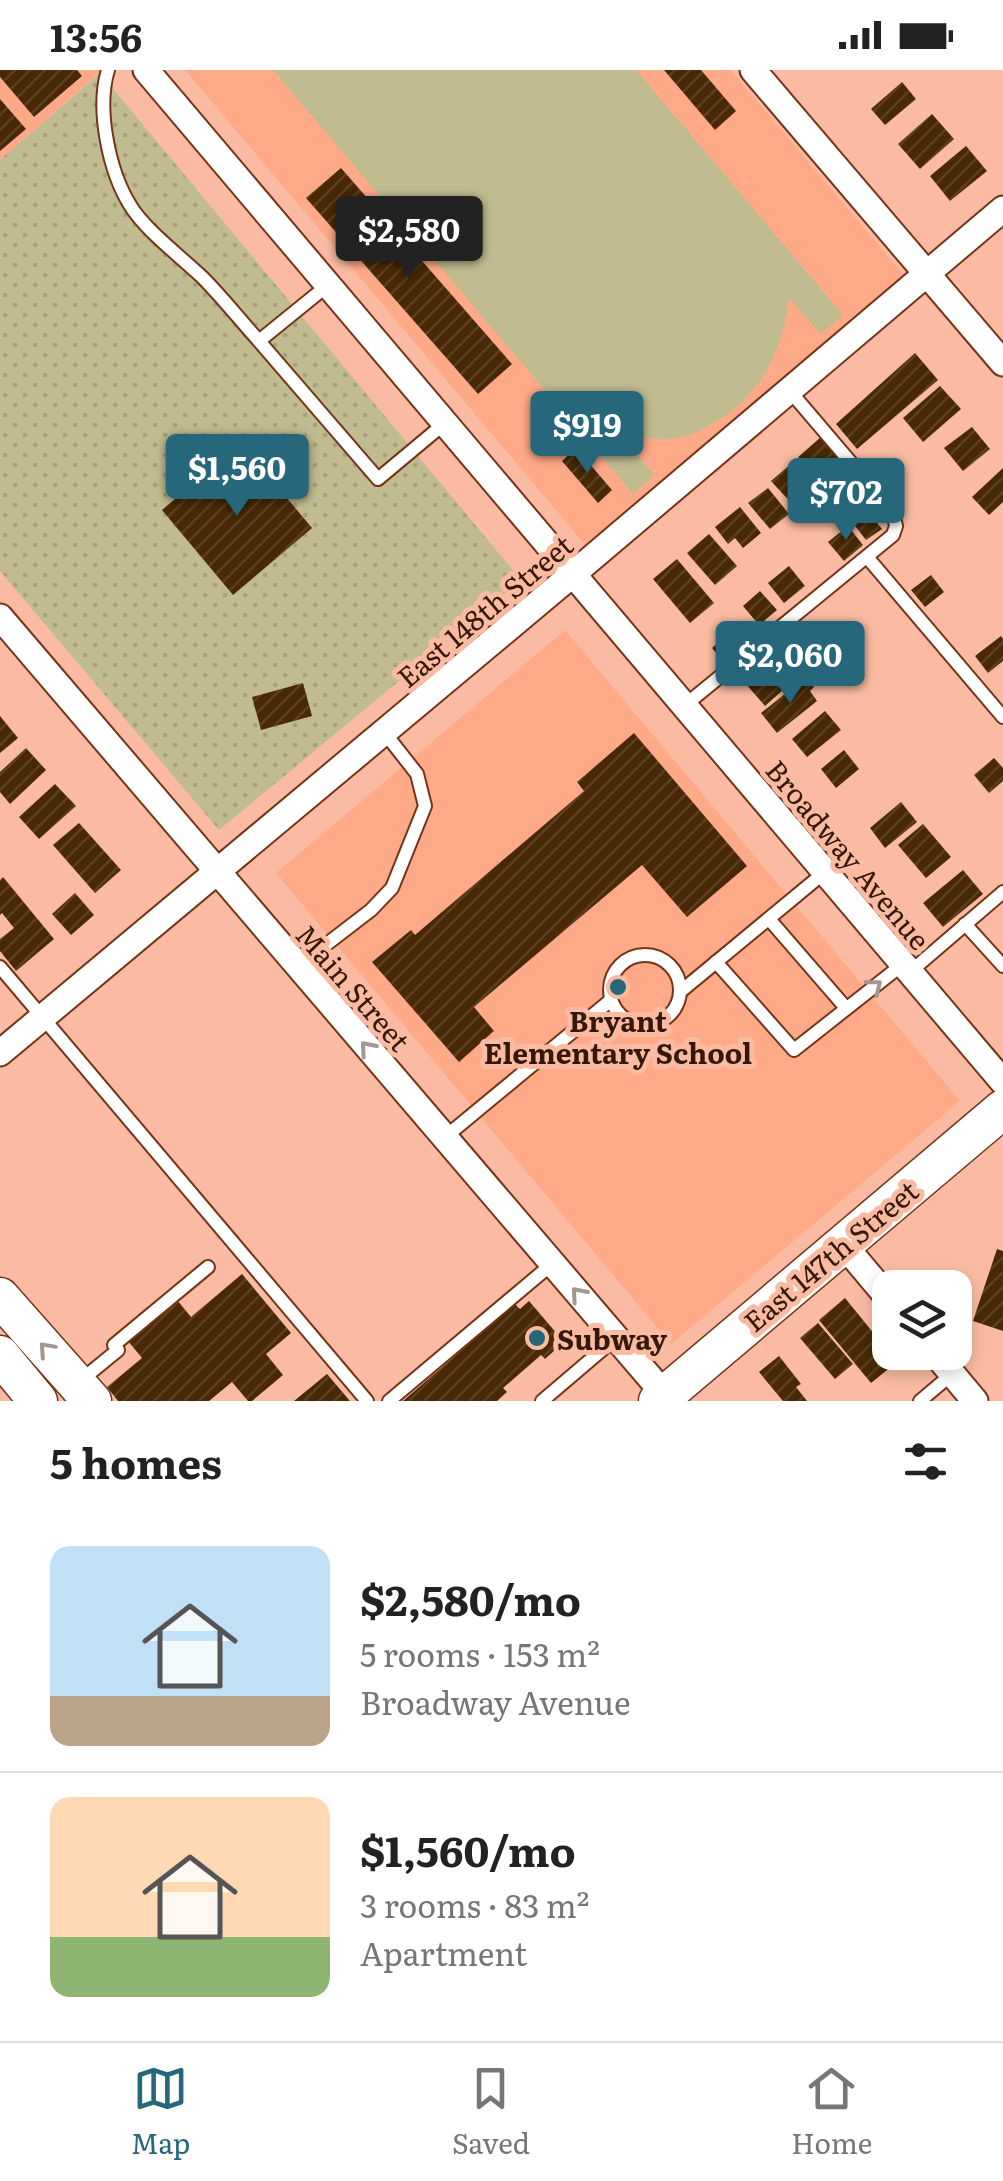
<!DOCTYPE html>
<html lang="en">
<head>
<meta charset="utf-8">
<style>
	body { margin:0; font-family:Literata,serif; background:#f2f2f2; color:#222; height:100vh; display:flex; flex-direction:column; font-size:38px; white-space:nowrap }
	* { box-sizing:border-box; margin:0 }
	p { font-size:32px; color:#767676 }
	.icon { flex:none; width:55px; height:55px; fill:none; stroke:currentColor; stroke-width:2; stroke-linecap:round; stroke-linejoin:round }
	.map { position:relative; height:1331px; overflow:hidden }
	.drawer { display:flex; flex-direction:column; background:#fff; flex:1 }
	.drawer>* { flex:none }
	.fabs { position:absolute; left:872px; top:1200px; display:grid; gap:20px }
	.fabs a { display:grid; place-items:center; width:100px; height:100px; border-radius:20px; background:#fff; box-shadow:0 5px 15px #0003; font-size:50px }
	.price { position:absolute; translate:-50% -85px; padding:0 22px; border-radius:10px; background:#26677b; color:#fff; font-size:32px; line-height:65px; filter:drop-shadow(0 2px 5px #0008) }
	.price::after { content:''; position:absolute; left:50%; top:60px; width:30px; height:22px; margin-left:-15px; background:inherit; clip-path:polygon(0 0,100% 0,50% 100%) }
	.price.selected { background:#222; color:#fff }
	ul { padding:0; list-style:none }
	li { display:flex; align-items:center; gap:30px; height:250px; padding:0 50px }
	li+li { border-top:2px solid #e0e0e0 }
	li span { display:grid; place-items:center; flex:none; width:280px; height:200px; border-radius:20px; color:#555 }
	li>.icon { margin-inline-start:auto }
	span .icon { width:120px; height:120px; fill:#fffc; stroke-width:1 }
	li b { font-size:42px }
	h2 { display:flex; justify-content:space-between; align-items:center; height:120px; padding:0 50px; font-size:42px }
	.status { display:flex; justify-content:space-between; align-items:center; height:70px; padding:0 50px; background:#fff; direction:ltr }
	.status svg { height:28px; fill:currentColor }
	.tab-bar { display:flex; justify-content:space-around; align-items:center; height:140px; border-top:2px solid #e0e0e0; background:#fff; font-size:28px; color:#767676 }
	.tab-bar a { display:grid; justify-items:center; gap:5px }
	.tab-bar .selected { color:#26677b }
	.map>svg:first-child { display:block }
	.built { fill:#feaa88 }
	.park { fill:url(#park-dots) }
	.pitch { fill:#c0bc90 }
	.building { fill:url(#building-hatch) }
	.lines { fill:none; stroke-linecap:round; stroke-linejoin:round }
	.service-casing { stroke:#753418; stroke-width:16 }
	.minor-casing { stroke:#753418; stroke-width:29 }
	.primary-casing { stroke:#753418; stroke-width:41 }
	.service { stroke:#fff; stroke-width:12 }
	.minor { stroke:#fff; stroke-width:25 }
	.primary { stroke:#fff; stroke-width:38 }
	.oneway { stroke:#a49792 }
	.poi-dot { fill:#26677b; stroke:#fabba2; stroke-width:4 }
	.labels { text-anchor:middle; dominant-baseline:central; stroke-width:10; stroke-linejoin:round; paint-order:stroke }
	.street-label { font-size:28px; fill:#34180c; stroke:#fabba2 }
	.poi-label { font-size:28px; font-weight:bold; fill:#34180c; stroke:#fabba2 }
</style>
</head>
<body>
<div class="status"><b>13:56</b><svg viewBox="0 0 49 12"><path d="M0 12V9h3v3zM5 12V6h3v6zM10 12V3h3v9zM15 12V0h3v12zM26 1h20v11H26zM47 4h2v5h-2z"/></svg></div>
<div class="map">
<svg width="1003" height="1331" viewBox="0 0 1003 1331">
	<defs>
		<pattern id="park-dots" width="8" height="8" patternUnits="userSpaceOnUse" patternTransform="scale(2.5)"><rect width="8" height="8" fill="#c0bc90"/><path d="M2 2h.1M6 6h.1" fill="none" stroke="#a6a17b" stroke-width="1.8" stroke-linecap="round"/></pattern>
		<pattern id="building-hatch" width="6" height="6" patternUnits="userSpaceOnUse" patternTransform="scale(2.5)"><rect width="6" height="6" fill="#492905"/><path d="M-1 1l2-2M0 6l6-6M5 7l2-2" fill="none" stroke="#5b3f20"/></pattern>
	</defs>
	<rect width="100%" height="100%" fill="#fabba2"/>
	<g class="built">
		<path d="M0,0H102L0,90Z"/>
		<path d="M185,0H731L907,209L587,477Z"/>
		<path d="M565,560L960,1031L671,1274L276,803Z"/>
	</g>
	<path class="park" d="M100,3L521,510L219,760L0,501V90Z"/>
	<path class="pitch" d="M273,0H636L843,245L821,264L789,228C783,279 763,322 718,350C707,356 696,364 683,367C663,372 642,367 622,366L654,405L633,424Z"/>
	<g class="building">
		<path d="M0,0H77L82,6L34,47L0,7Z"/>
		<path d="M664,0H701L736,41L715,60Z"/>
		<path d="M902,12L916,29L885,55L871,39Z"/>
		<path d="M0,29L26,59L0,81Z"/>
		<path d="M932,44L954,69L920,99L898,74Z"/>
		<path d="M966,76L987,101L950,131L930,106Z"/>
		<path d="M341,98L512,294L478,324L306,128Z"/>
		<path d="M915,283L938,310L857,379L836,354Z"/>
		<path d="M940,316L961,339L923,372L903,348Z"/>
		<path d="M972,357L990,379L963,401L944,378Z"/>
		<path d="M821,367L862,415L839,435L798,387Z"/>
		<path d="M241,373L312,458L233,525L162,440Z"/>
		<path d="M576,378L612,420L598,433L562,391Z"/>
		<path d="M792,393L826,433L807,450L771,411Z"/>
		<path d="M1003,398V432L989,445L972,427Z"/>
		<path d="M768,418L789,444L770,459L748,433Z"/>
		<path d="M740,437L761,463L743,478L735,468L728,474L715,457Z"/>
		<path d="M867,440L882,459L866,470L852,452Z"/>
		<path d="M848,456L863,475L844,491L828,472Z"/>
		<path d="M709,464L737,496L715,515L687,483Z"/>
		<path d="M677,489L714,533L690,553L653,509Z"/>
		<path d="M789,496L805,516L784,533L768,513Z"/>
		<path d="M931,505L944,522L925,537L911,520Z"/>
		<path d="M760,521L777,540L759,555L743,536Z"/>
		<path d="M798,560L821,586L765,636L745,613L760,600L757,596Z"/>
		<path d="M730,562L742,576L724,592L712,578Z"/>
		<path d="M1001,566L1003,569V591L988,603L975,586Z"/>
		<path d="M806,607L814,617L810,621L817,631L777,663L761,643Z"/>
		<path d="M303,613L312,646L261,660L252,627Z"/>
		<path d="M825,641L841,660L807,687L792,669Z"/>
		<path d="M0,646L18,668L0,683Z"/>
		<path d="M634,663L747,796L687,847L642,795L474,937L494,961L459,992L372,892L411,860L415,865L584,721L577,712Z"/>
		<path d="M26,678L46,700L10,734L0,722V702Z"/>
		<path d="M844,680L859,699L836,718L821,699Z"/>
		<path d="M994,688L1003,698V711L989,723L974,705Z"/>
		<path d="M55,714L76,736L39,769L19,747Z"/>
		<path d="M901,732L917,752L885,778L870,758Z"/>
		<path d="M79,753L121,800L95,823L53,775Z"/>
		<path d="M923,754L951,787L926,808L898,775Z"/>
		<path d="M963,800L983,824L943,857L923,833Z"/>
		<path d="M3,807L54,869L16,901L0,881V869L14,858L2,843L0,845V810Z"/>
		<path d="M75,823L94,845L71,865L52,844Z"/>
		<path d="M997,1179L1003,1181V1261L973,1251Z"/>
		<path d="M242,1204L291,1263L266,1284L283,1305L252,1331H248L232,1312L209,1331H118L107,1317L142,1288L128,1271L177,1230L191,1247Z"/>
		<path d="M845,1228L897,1292L871,1313L819,1250Z"/>
		<path d="M529,1231L564,1272L545,1289L541,1285L503,1318L507,1322L497,1331H403L515,1234L520,1239Z"/>
		<path d="M818,1253L853,1294L835,1309L800,1268Z"/>
		<path d="M779,1286L801,1314L796,1317L807,1331H783L759,1302Z"/>
		<path d="M327,1304L350,1331H294Z"/>
	</g>
	<g class="lines">
		<defs>
			<g id="service">
				<path d="M108,0C96,39 109,101 130,135C144,159 181,187 202,207C222,227 240,250 259,271"/>
				<path d="M328,215L259,271L378,409L445,353"/>
				<path d="M867,487L1003,647"/>
				<path d="M684,636L893,465L896,456L893,442L789,320"/>
				<path d="M769,849L846,938"/>
				<path d="M965,854L1003,896"/>
				<circle cx="645" cy="920" r="35"/>
				<path d="M716,892L794,980L903,894"/>
				<path d="M0,897L367,1331"/>
				<path d="M297,897L371,840L392,818L425,736L417,704L384,662"/>
				<path d="M910,902L1003,822"/>
				<path d="M680,922L825,802"/>
				<path d="M444,1068L611,930"/>
				<path d="M79,1312L118,1280L114,1275L208,1197"/>
				<path d="M389,1331L552,1194"/>
				<path d="M542,1331L616,1268"/>
				<path d="M920,1331L952,1304"/>
			</g>
			<g id="minor">
				<path d="M146,0L1003,1012"/>
				<path d="M753,0L1003,293"/>
				<path d="M0,547L665,1325"/>
				<path d="M0,983L573,504L1003,139"/>
				<path d="M843,1174L890,1230"/>
				<path d="M934,1282L975,1331"/>
			</g>
			<g id="primary">
				<path d="M0,1227L92,1331"/>
				<path d="M0,1285L38,1331"/>
				<path d="M658,1331L1003,1039"/>
			</g>
		</defs>
		<use href="#service" class="service-casing"/>
		<use href="#minor" class="minor-casing"/>
		<use href="#primary" class="primary-casing"/>
		<use href="#service" class="service"/>
		<use href="#minor" class="minor"/>
		<use href="#primary" class="primary"/>
	</g>
	<defs><path id="oneway-chevron" d="M-2-3.5L2.5 0L-2 3.5" fill="none" stroke-width="1.6" stroke-linecap="round" stroke-linejoin="round" transform="scale(2.5)"/></defs>
	<g class="oneway">
		<use href="#oneway-chevron" transform="translate(875 916) rotate(-38)"/>
		<use href="#oneway-chevron" transform="translate(367 978) rotate(-131)"/>
		<use href="#oneway-chevron" transform="translate(578 1224) rotate(-131)"/>
		<use href="#oneway-chevron" transform="translate(46 1279) rotate(-132)"/>
	</g>
	<g class="poi-dot">
		<circle cx="618" cy="917" r="10"/>
		<circle cx="537" cy="1268" r="10"/>
	</g>
	<g class="labels">
		<g class="street-label">
			<text transform="translate(484 540) rotate(-40)">East 148th Street</text>
			<text transform="translate(849 784) rotate(50)">Broadway Avenue</text>
			<text transform="translate(354 917) rotate(49)">Main Street</text>
			<text transform="translate(830 1185) rotate(-40)">East 147th Street</text>
		</g>
		<g class="poi-label">
			<text x="618" y="950">Bryant<tspan x="618" dy="32">Elementary School</tspan></text>
			<text x="557" y="1268" text-anchor="start">Subway</text>
		</g>
	</g>
</svg>
<div class="fabs">
<a><svg class="icon" aria-label="layers" viewBox="0 0 24 24"><path d="M12 4l9 5-9 5-9-5zM3 14l9 5 9-5"/></svg></a>
</div>
<b class="price selected" style="left:409px;top:211px">$2,580</b>
<b class="price" style="left:587px;top:406px">$919</b>
<b class="price" style="left:237px;top:449px">$1,560</b>
<b class="price" style="left:846px;top:473px">$702</b>
<b class="price" style="left:790px;top:636px">$2,060</b>
</div>
<section class="drawer">
<h2>5 homes<svg class="icon" aria-label="filters" viewBox="0 0 24 24"><path d="M4 7h16M4 17h16"/><circle cx="9" cy="7" r="2"/><circle cx="15" cy="17" r="2"/></svg></h2>
<ul>
<li><span style="background:linear-gradient(#bfe0f5 75%,#b9a48a 0)"><svg class="icon" aria-label="home" viewBox="0 0 24 24"><path d="M3 11l9-7 9 7M6 9v11h12V9"/></svg></span><div><b>$2,580/mo</b><p>5 rooms · 153 m²</p><p>Broadway Avenue</p></div></li>
<li><span style="background:linear-gradient(#ffd9b3 70%,#8fb573 0)"><svg class="icon" aria-label="home" viewBox="0 0 24 24"><path d="M3 11l9-7 9 7M6 9v11h12V9"/></svg></span><div><b>$1,560/mo</b><p>3 rooms · 83 m²</p><p>Apartment</p></div></li>
</ul>
</section>
<nav class="tab-bar">
<a class="selected"><svg class="icon" aria-label="map" viewBox="0 0 24 24"><path d="M3 6l6-2 6 2 6-2v14l-6 2-6-2-6 2zM9 4v14M15 6v14"/></svg>Map</a>
<a><svg class="icon" aria-label="saved" viewBox="0 0 24 24"><path d="M7 4h10v16l-5-4-5 4z"/></svg>Saved</a>
<a><svg class="icon" aria-label="home" viewBox="0 0 24 24"><path d="M3 11l9-7 9 7M6 9v11h12V9"/></svg>Home</a>
</nav>
</body>
</html>
